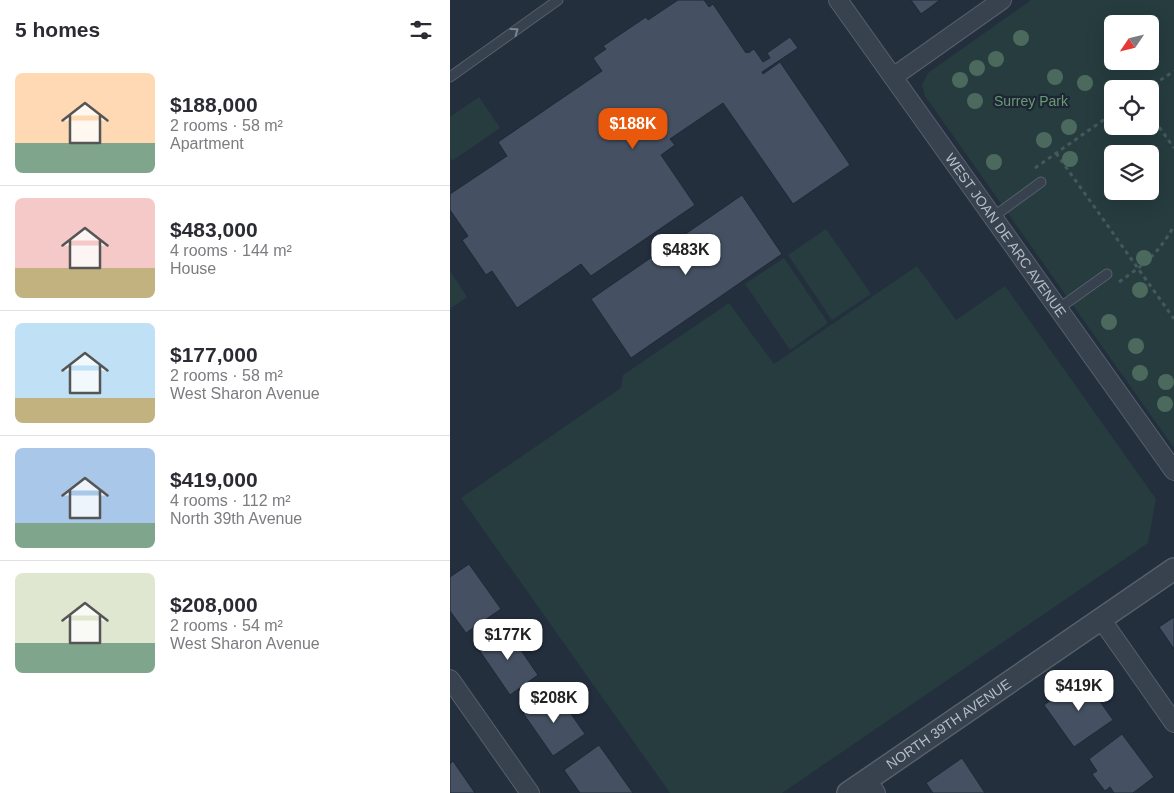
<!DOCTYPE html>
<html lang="en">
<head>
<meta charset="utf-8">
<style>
	body { margin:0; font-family:Arial,sans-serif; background:#f7f7f7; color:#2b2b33; height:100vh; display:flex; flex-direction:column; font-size:19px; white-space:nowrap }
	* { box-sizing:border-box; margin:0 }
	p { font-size:16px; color:#7c7c81 }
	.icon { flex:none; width:28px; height:28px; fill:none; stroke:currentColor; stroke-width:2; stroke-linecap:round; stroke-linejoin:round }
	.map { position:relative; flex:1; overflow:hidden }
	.drawer { display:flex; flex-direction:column; background:#fff; width:450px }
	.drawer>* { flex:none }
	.needle { width:32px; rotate:235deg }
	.tools { position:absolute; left:654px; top:15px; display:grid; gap:10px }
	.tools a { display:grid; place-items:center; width:55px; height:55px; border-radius:8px; background:#fff; box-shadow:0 5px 20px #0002; font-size:25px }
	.price { position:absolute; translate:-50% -42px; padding:0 11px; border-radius:10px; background:#fff; color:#222; font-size:16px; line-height:32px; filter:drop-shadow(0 1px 2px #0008) }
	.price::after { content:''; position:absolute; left:50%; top:30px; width:15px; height:11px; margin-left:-8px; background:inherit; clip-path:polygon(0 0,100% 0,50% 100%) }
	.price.current { background:#ea580c; color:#fff }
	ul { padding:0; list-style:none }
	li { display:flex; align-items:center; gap:15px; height:125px; padding:0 15px }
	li+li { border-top:1px solid #e1e1e2 }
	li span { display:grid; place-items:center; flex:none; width:140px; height:100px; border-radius:8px; color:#555 }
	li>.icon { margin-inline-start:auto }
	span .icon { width:60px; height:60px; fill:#fffc; stroke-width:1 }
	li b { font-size:21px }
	h2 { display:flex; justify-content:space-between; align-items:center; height:60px; padding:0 15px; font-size:21px }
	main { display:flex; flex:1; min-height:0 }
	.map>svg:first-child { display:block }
	.green { fill:#263c3f; fill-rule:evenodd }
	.building { fill:#455162; stroke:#1f2835 }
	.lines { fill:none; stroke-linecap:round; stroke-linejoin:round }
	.service-casing { stroke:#565f6c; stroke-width:11 }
	.minor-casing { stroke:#565f6c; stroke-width:20 }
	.tertiary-casing { stroke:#565f6c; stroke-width:24 }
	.path { stroke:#44595c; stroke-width:3; stroke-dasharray:4 4; stroke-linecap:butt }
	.service { stroke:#38414e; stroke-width:9 }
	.minor { stroke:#38414e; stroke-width:18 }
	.tertiary { stroke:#38414e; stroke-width:21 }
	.tree { fill:#4b6a5d }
	.oneway { stroke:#7c8592 }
	.labels { text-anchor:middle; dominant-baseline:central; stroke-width:4.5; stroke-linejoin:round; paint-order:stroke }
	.park-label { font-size:14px; fill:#6b9a76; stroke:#1d2633 }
	.street-label { font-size:14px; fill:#b4bcc9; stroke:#1d2633 }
</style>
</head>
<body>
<main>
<section class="drawer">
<h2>5 homes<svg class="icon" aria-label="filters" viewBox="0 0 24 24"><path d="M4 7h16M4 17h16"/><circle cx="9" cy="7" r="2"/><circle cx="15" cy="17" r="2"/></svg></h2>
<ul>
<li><span style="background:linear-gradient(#ffd9b3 70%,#7fa58c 0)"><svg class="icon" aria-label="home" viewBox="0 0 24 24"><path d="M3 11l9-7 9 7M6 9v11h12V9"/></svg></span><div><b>$188,000</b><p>2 rooms · 58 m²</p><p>Apartment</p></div></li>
<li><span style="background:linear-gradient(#f6c9c9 70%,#c2b280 0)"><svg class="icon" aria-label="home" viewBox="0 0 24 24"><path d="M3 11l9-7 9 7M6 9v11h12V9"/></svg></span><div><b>$483,000</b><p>4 rooms · 144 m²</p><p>House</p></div></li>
<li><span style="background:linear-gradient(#bfe0f5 75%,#c2b280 0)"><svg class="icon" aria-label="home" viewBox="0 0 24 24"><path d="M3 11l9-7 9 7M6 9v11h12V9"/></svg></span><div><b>$177,000</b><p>2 rooms · 58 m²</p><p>West Sharon Avenue</p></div></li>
<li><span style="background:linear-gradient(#a9c7e8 75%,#7fa58c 0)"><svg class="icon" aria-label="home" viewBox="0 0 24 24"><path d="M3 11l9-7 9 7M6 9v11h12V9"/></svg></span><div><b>$419,000</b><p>4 rooms · 112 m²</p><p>North 39th Avenue</p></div></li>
<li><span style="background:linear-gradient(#dfe7d0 70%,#7fa58c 0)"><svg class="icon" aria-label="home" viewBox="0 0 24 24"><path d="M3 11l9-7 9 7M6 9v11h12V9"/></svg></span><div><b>$208,000</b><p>2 rooms · 54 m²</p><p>West Sharon Avenue</p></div></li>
</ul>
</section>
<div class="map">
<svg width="724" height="793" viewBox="0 0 724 793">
	<rect width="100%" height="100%" fill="#242f3e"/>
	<g class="green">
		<path d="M581,0H724V448L475,96L472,85L478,73ZM662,24H700V61H662ZM662,89H700V126H662ZM662,154H700V191H662Z"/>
		<path d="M29,97L50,128L2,161L0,158V117Z"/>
		<path d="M376,229L421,294L382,320L338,255Z"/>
		<path d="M334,258L378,323L340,350L295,284Z"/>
		<path d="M467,266L506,320L555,286L706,499L698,543L332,793H220L11,498L171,388L173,375L279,303L324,364Z"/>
		<path d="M0,271L17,297L0,309Z"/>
	</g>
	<g class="building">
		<path d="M228,0H254L259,7L263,4L296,53L297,51L298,53L304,49L313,62L320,58L317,53L340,37L348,48L312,72L313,74L330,62L400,165L343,204L273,103L220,139L225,145L211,155L245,205L141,276L131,264L67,308L42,271L36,275L12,240L18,236L0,210V194L57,156L48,142L152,71L143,58L156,49L153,46L196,17L198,20Z"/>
		<path d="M461,0H490L471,14Z"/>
		<path d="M292,195L332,254L181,358L141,299Z"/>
		<path d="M19,564L51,609L16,633L0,611V577Z"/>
		<path d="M724,617V649L709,627Z"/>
		<path d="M55,627L88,675L60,695L27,647Z"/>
		<path d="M633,677L663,720L624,747L594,705Z"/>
		<path d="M105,691L135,734L103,756L73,713Z"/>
		<path d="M672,734L704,777L683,793H664L660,787L655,791L642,774L647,771L639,759Z"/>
		<path d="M149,745L183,793H130L114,770Z"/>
		<path d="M512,758L535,793H483L476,783Z"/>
		<path d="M3,761L25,793H0V764Z"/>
	</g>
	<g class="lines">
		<defs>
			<g id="service">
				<path d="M0,77L108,0"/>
				<path d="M543,217L591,182"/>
				<path d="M608,309L657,274"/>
			</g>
			<g id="minor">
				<path id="s1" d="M388,0L724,471"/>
				<path d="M443,77L552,0"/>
				<path d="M651,619L724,723"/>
				<path d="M0,679L80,793"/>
				<path d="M417,780L426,793"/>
			</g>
			<g id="tertiary">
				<path id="s2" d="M398,793L724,569"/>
			</g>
		</defs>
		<use href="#service" class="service-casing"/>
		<use href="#minor" class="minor-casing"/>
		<use href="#tertiary" class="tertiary-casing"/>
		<g class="path">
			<path d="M697,89L724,71"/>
			<path d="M700,114L724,148"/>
			<path d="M606,153L724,319"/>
			<path d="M585,168L662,114"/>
			<path d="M669,282C696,263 707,255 724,226"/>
		</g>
		<use href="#service" class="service"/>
		<use href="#minor" class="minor"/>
		<use href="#tertiary" class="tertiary"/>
	</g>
	<g class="tree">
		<circle cx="571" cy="38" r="8"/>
		<circle cx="546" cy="59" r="8"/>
		<circle cx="527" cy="68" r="8"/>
		<circle cx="605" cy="77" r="8"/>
		<circle cx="510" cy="80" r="8"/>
		<circle cx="635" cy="83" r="8"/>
		<circle cx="525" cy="101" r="8"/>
		<circle cx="619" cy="127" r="8"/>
		<circle cx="594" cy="140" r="8"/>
		<circle cx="620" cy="159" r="8"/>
		<circle cx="544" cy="162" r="8"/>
		<circle cx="694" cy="258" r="8"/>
		<circle cx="690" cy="290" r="8"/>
		<circle cx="659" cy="322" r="8"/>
		<circle cx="686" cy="346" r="8"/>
		<circle cx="690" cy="373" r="8"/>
		<circle cx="716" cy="382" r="8"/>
		<circle cx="715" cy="404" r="8"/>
	</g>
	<defs><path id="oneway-chevron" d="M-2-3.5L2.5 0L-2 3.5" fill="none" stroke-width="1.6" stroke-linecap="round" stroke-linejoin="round" transform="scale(1.25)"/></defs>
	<use class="oneway" href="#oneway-chevron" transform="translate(65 31) rotate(-36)"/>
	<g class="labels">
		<g class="park-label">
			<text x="581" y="101">Surrey Park</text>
		</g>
		<g class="street-label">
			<text stroke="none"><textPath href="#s1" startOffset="289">WEST JOAN DE ARC AVENUE</textPath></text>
			<text stroke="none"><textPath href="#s2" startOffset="122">NORTH 39TH AVENUE</textPath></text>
		</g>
	</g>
</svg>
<div class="tools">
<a><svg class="needle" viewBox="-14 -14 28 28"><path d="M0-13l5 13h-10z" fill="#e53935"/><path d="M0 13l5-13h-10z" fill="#7c7c81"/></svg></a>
<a><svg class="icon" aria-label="locate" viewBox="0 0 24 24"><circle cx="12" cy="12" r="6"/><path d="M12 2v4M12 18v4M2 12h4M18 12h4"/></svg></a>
<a><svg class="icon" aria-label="layers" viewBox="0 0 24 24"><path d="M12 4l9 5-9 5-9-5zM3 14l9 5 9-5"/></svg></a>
</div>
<b class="price current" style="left:183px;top:150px">$188K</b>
<b class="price" style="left:236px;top:276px">$483K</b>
<b class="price" style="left:58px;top:661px">$177K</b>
<b class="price" style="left:629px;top:712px">$419K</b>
<b class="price" style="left:104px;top:724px">$208K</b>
</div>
</main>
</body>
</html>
